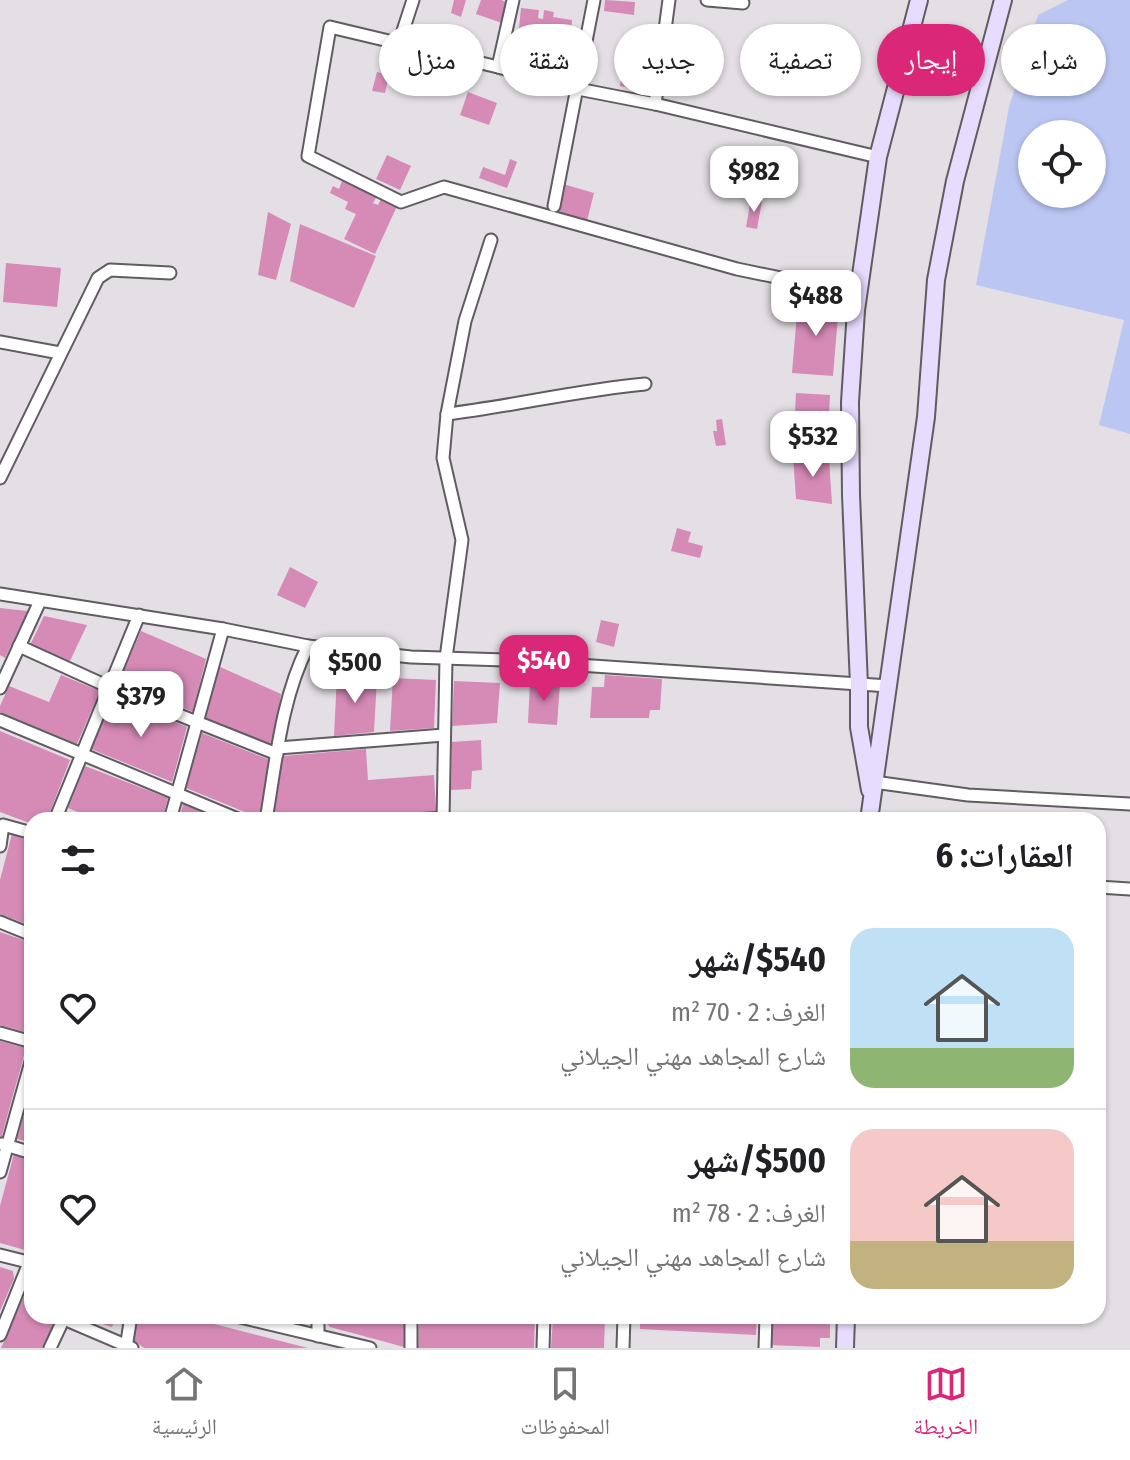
<!DOCTYPE html>
<html lang="ar">
<head>
<meta charset="utf-8">
<style>
	body { margin:0; font-family:"Fira Sans Condensed","Noto Naskh Arabic",sans-serif; background:#f6f6f6; color:#202124; direction:rtl; height:100vh; display:flex; flex-direction:column; font-size:30px; white-space:nowrap }
	* { box-sizing:border-box; margin:0 }
	p { font-size:26px; color:#757577 }
	.icon { flex:none; width:44px; height:44px; fill:none; stroke:currentColor; stroke-width:2; stroke-linecap:round; stroke-linejoin:round }
	.map { position:relative; flex:1; overflow:hidden; direction:ltr }
	.drawer { position:absolute; left:24px; top:812px; width:1082px; height:512px; display:flex; flex-direction:column; background:#fff; border-radius:24px; box-shadow:0 2px 6px #0004; direction:rtl }
	.drawer>* { flex:none }
	.top-card { position:absolute; left:24px; top:24px; width:1082px; height:72px; direction:rtl; display:flex; gap:16px }
	.fabs { position:absolute; left:1018px; top:120px; display:grid; gap:16px }
	.fabs a { display:grid; place-items:center; width:88px; height:88px; border-radius:50%; background:#fff; box-shadow:0 2px 6px #0004; font-size:40px }
	.price { position:absolute; translate:-50% -68px; padding:0 18px; border-radius:16px; background:#fff; color:#222; font-size:26px; line-height:52px; filter:drop-shadow(0 2px 4px #0008) }
	.price::after { content:''; position:absolute; left:50%; top:48px; width:24px; height:18px; margin-left:-12px; background:inherit; clip-path:polygon(0 0,100% 0,50% 100%) }
	.price.selected { background:#db2777; color:#fff }
	ul { padding:0; list-style:none }
	li { display:flex; align-items:center; gap:24px; height:200px; padding:0 32px }
	li+li { border-top:2px solid #e0e0e0 }
	li span { display:grid; place-items:center; flex:none; width:224px; height:160px; border-radius:24px; color:#555 }
	li>.icon { margin-inline-start:auto }
	span .icon { width:96px; height:96px; fill:#fffc; stroke-width:1 }
	li b { font-size:34px }
	h2 { display:flex; justify-content:space-between; align-items:center; height:96px; padding:0 32px; font-size:34px }
	.pill { padding:0 28px; border-radius:36px; background:#fff; box-shadow:0 2px 6px #0004; font-size:28px; line-height:72px }
	.pill.selected { background:#db2777; color:#fff }
	.tabs { display:flex; justify-content:space-around; align-items:center; height:112px; border-top:2px solid #e0e0e0; background:#fff; font-size:22px; color:#757577 }
	.tabs a { display:grid; justify-items:center; gap:4px }
	.tabs .selected { color:#db2777 }
	.map>svg:first-child { display:block }
	.water { fill:#bbc6f3; fill-rule:evenodd }
	.building { fill:#d68bb7 }
	.lines { fill:none; stroke-linecap:round; stroke-linejoin:round }
	.street-casing { stroke:#605c61; stroke-width:15 }
	.secondary-casing { stroke:#605c61; stroke-width:20 }
	.street { stroke:#fff; stroke-width:11 }
	.secondary { stroke:#e7dbfe; stroke-width:16 }
</style>
</head>
<body>
<div class="map">
<svg width="1130" height="1348" viewBox="0 0 1130 1348">
	<rect width="100%" height="100%" fill="#e3dfe4"/>
	<path class="water" d="M1068,0H1130V434L1099,425L1124,320L976,285L1009,107L1038,15ZM1032,134H1092V194H1032Z"/>
	<g class="building">
		<path d="M454,0H466L461,17L451,13Z"/>
		<path d="M481,0H501L509,3L502,23L476,14Z"/>
		<path d="M605,0L635,2L634,15L604,11Z"/>
		<path d="M521,8L539,10L538,18L543,19L544,10L554,12L553,17L572,20L571,32L552,30L550,42L518,38Z"/>
		<path d="M531,41L547,44L544,62L528,60Z"/>
		<path d="M512,51L528,53L526,69L510,67Z"/>
		<path d="M625,53L658,58L652,92L620,86Z"/>
		<path d="M377,72L389,75L385,93L372,91Z"/>
		<path d="M468,92L497,103L489,125L460,115Z"/>
		<path d="M387,155L411,166L400,190L376,179Z"/>
		<path d="M510,159L517,162L507,188L479,178L483,167L505,175Z"/>
		<path d="M343,178L378,194L373,203L378,205L382,197L398,204L375,254L344,239L356,214L345,209L348,202L330,193L333,186L339,189Z"/>
		<path d="M563,184L594,193L587,221L555,213Z"/>
		<path d="M751,199L762,201L757,229L746,227Z"/>
		<path d="M268,212L291,224L276,280L258,275Z"/>
		<path d="M300,224L376,256L354,308L290,281Z"/>
		<path d="M6,263L61,268L57,307L3,302Z"/>
		<path d="M798,301L839,304L833,376L792,373Z"/>
		<path d="M796,393L830,395L827,455L793,453Z"/>
		<path d="M722,419L726,445L716,446L713,431H717L716,420Z"/>
		<path d="M793,455L829,459L832,504L796,499Z"/>
		<path d="M677,528L691,532L688,542L703,546L700,558L671,551Z"/>
		<path d="M290,567L318,582L305,608L277,595Z"/>
		<path d="M0,608L28,611L5,658L0,655Z"/>
		<path d="M44,616L87,625L70,661L30,645Z"/>
		<path d="M601,620L619,624L614,647L596,642Z"/>
		<path d="M141,631L206,659L193,712L119,682Z"/>
		<path d="M218,666L281,694L273,745L205,718Z"/>
		<path d="M61,675L100,691L77,744L0,712V706L9,686L49,702Z"/>
		<path d="M605,675L662,679L660,710H650L649,718H590L592,687H604Z"/>
		<path d="M337,676L377,678L374,732L334,736Z"/>
		<path d="M393,678L436,680L434,728L390,731Z"/>
		<path d="M454,681L500,683L497,723L452,726Z"/>
		<path d="M530,682L560,684L557,725L528,723Z"/>
		<path d="M114,697L187,727L172,782L91,749Z"/>
		<path d="M0,731L70,760L47,820H32V824L0,812Z"/>
		<path d="M202,733L270,760L260,818L186,788Z"/>
		<path d="M481,740L482,770L472,771L471,789L451,790L452,742Z"/>
		<path d="M366,749L368,780L434,775L436,811L317,820H272L283,756Z"/>
		<path d="M85,766L168,798L162,820H97L68,808Z"/>
		<path d="M183,804L223,820H179Z"/>
		<path d="M12,834L32,842V926L0,914V880Z"/>
		<path d="M0,932L32,943V1023L30,1030L25,1032L0,1025Z"/>
		<path d="M0,1041L26,1048L1,1139H0Z"/>
		<path d="M31,1090L32,1091V1143L17,1139Z"/>
		<path d="M14,1154L32,1159V1252L0,1243V1206Z"/>
		<path d="M0,1267L13,1271L14,1279L0,1311Z"/>
		<path d="M32,1278V1316H58L42,1348H1Z"/>
		<path d="M77,1316H125L123,1325L114,1322L112,1327Z"/>
		<path d="M138,1316H183L308,1348H144L133,1340Z"/>
		<path d="M327,1316H405L404,1347L330,1327L327,1324Z"/>
		<path d="M419,1316H535L534,1348H418Z"/>
		<path d="M553,1316H605L604,1348H551Z"/>
		<path d="M640,1316H757L756,1335L640,1329Z"/>
		<path d="M770,1316H830V1338H820V1347L769,1345Z"/>
	</g>
	<g class="lines">
		<defs>
			<g id="street">
				<path d="M707,0L743,3"/>
				<path d="M399,43L413,0"/>
				<path d="M498,67L513,0"/>
				<path d="M655,104L669,0"/>
				<path d="M554,206L594,0"/>
				<path d="M859,294L737,269L444,187L401,202L308,156L330,27L498,67L578,89L655,104L878,157"/>
				<path d="M0,342L60,353"/>
				<path d="M447,414C513,406 579,390 645,384"/>
				<path d="M0,478L98,278L110,270L170,273"/>
				<path d="M0,594L223,629L308,646L411,657L505,660L889,686"/>
				<path d="M19,646L109,687L277,754"/>
				<path d="M0,688L40,601"/>
				<path d="M0,720L240,820"/>
				<path d="M278,748L444,735"/>
				<path d="M874,782L968,795L1130,804"/>
				<path d="M55,820L139,615"/>
				<path d="M170,820L223,629"/>
				<path d="M266,820C276,762 281,699 308,646"/>
				<path d="M413,820L443,818"/>
				<path d="M443,820L446,658L462,540L443,458L447,414L465,321L491,240"/>
				<path d="M0,846L3,825L32,833"/>
				<path d="M1098,887L1130,889"/>
				<path d="M0,922L32,935"/>
				<path d="M0,1033L32,1042"/>
				<path d="M2,1144L32,1153"/>
				<path d="M0,1172L32,1058"/>
				<path d="M0,1255L32,1263"/>
				<path d="M236,1316L370,1348"/>
				<path d="M411,1316V1348"/>
				<path d="M64,1319L132,1348"/>
				<path d="M0,1335L29,1263"/>
				<path d="M318,1336V1316"/>
				<path d="M50,1348L65,1316"/>
				<path d="M126,1348L131,1316"/>
				<path d="M543,1348L544,1316"/>
				<path d="M623,1348L624,1316"/>
				<path d="M765,1348L766,1316"/>
			</g>
			<g id="secondary">
				<path d="M870,790L859,727V685L851,495L850,402L856,310L878,157L919,0"/>
				<path d="M869,820L926,417L936,280L955,181L1003,0"/>
				<path d="M845,1348L846,1316"/>
			</g>
		</defs>
		<use href="#street" class="street-casing"/>
		<use href="#secondary" class="secondary-casing"/>
		<use href="#street" class="street"/>
		<use href="#secondary" class="secondary"/>
	</g>
</svg>
<div class="fabs">
<a><svg class="icon" aria-label="locate" viewBox="0 0 24 24"><circle cx="12" cy="12" r="6"/><path d="M12 2v4M12 18v4M2 12h4M18 12h4"/></svg></a>
</div>
<b class="price" style="left:754px;top:214px">$982</b>
<b class="price" style="left:816px;top:338px">$488</b>
<b class="price" style="left:813px;top:479px">$532</b>
<b class="price selected" style="left:544px;top:703px">$540</b>
<b class="price" style="left:355px;top:705px">$500</b>
<b class="price" style="left:141px;top:739px">$379</b>
<div class="top-card">
<a class="pill">شراء</a>
<a class="pill selected">إيجار</a>
<a class="pill">تصفية</a>
<a class="pill">جديد</a>
<a class="pill">شقة</a>
<a class="pill">منزل</a>
</div>
<section class="drawer">
<h2>العقارات: 6<svg class="icon" aria-label="filters" viewBox="0 0 24 24"><path d="M4 7h16M4 17h16"/><circle cx="9" cy="7" r="2"/><circle cx="15" cy="17" r="2"/></svg></h2>
<ul>
<li><span style="background:linear-gradient(#bfe0f5 75%,#8fb573 0)"><svg class="icon" aria-label="home" viewBox="0 0 24 24"><path d="M3 11l9-7 9 7M6 9v11h12V9"/></svg></span><div><b>$540/شهر</b><p>الغرف: 2 · 70 m²</p><p>شارع المجاهد مهني الجيلاني</p></div><svg class="icon" aria-label="heart" viewBox="0 0 24 24"><path d="M12 20l-8-8c-3-5 5-10 8-4 3-6 11-1 8 4z"/></svg></li>
<li><span style="background:linear-gradient(#f6c9c9 70%,#c2b280 0)"><svg class="icon" aria-label="home" viewBox="0 0 24 24"><path d="M3 11l9-7 9 7M6 9v11h12V9"/></svg></span><div><b>$500/شهر</b><p>الغرف: 2 · 78 m²</p><p>شارع المجاهد مهني الجيلاني</p></div><svg class="icon" aria-label="heart" viewBox="0 0 24 24"><path d="M12 20l-8-8c-3-5 5-10 8-4 3-6 11-1 8 4z"/></svg></li>
</ul>
</section>
</div>
<nav class="tabs">
<a class="selected"><svg class="icon" aria-label="map" viewBox="0 0 24 24"><path d="M3 6l6-2 6 2 6-2v14l-6 2-6-2-6 2zM9 4v14M15 6v14"/></svg>الخريطة</a>
<a><svg class="icon" aria-label="saved" viewBox="0 0 24 24"><path d="M7 4h10v16l-5-4-5 4z"/></svg>المحفوظات</a>
<a><svg class="icon" aria-label="home" viewBox="0 0 24 24"><path d="M3 11l9-7 9 7M6 9v11h12V9"/></svg>الرئيسية</a>
</nav>
</body>
</html>
